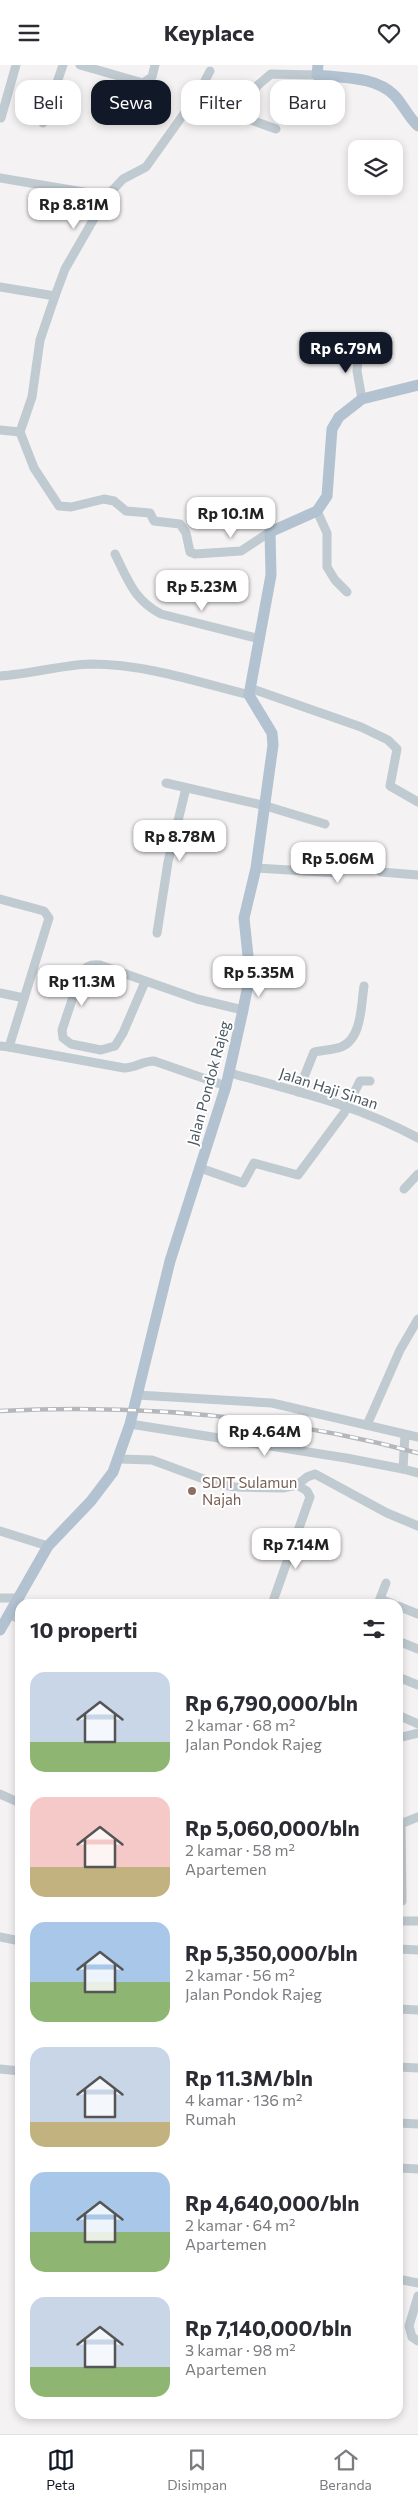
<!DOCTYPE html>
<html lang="id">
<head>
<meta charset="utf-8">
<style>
	body { margin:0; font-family:Commissioner,sans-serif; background:#f2f2f3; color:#2b2b33; height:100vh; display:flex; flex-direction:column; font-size:19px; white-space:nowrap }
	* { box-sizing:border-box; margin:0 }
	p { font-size:16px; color:#7c7c81 }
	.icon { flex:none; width:28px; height:28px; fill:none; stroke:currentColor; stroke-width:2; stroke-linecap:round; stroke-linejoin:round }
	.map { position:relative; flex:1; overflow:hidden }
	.drawer { position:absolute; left:15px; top:1534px; width:388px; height:820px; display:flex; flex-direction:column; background:#fff; border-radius:15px; box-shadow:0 2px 8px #0003 }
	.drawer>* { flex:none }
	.banner { position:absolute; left:15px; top:15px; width:389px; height:45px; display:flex; gap:10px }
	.tools { position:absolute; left:348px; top:75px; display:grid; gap:10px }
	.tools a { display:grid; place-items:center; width:55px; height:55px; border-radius:10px; background:#fff; box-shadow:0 2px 8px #0003; font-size:25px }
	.price { position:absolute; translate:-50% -42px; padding:0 11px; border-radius:10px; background:#fff; color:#222; font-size:16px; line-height:32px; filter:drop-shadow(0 1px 2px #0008) }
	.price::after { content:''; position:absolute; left:50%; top:30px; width:15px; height:11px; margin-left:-8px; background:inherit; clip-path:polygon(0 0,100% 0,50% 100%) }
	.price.on { background:#111827; color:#fff }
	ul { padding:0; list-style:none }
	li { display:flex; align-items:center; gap:15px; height:125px; padding:0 15px }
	li span { display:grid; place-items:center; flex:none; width:140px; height:100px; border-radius:15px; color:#555 }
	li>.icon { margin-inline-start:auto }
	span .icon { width:60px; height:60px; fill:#fffc; stroke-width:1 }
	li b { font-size:21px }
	h2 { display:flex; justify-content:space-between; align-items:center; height:60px; padding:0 15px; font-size:21px }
	.pill { padding:0 18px; border-radius:15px; background:#fff; box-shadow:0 2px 8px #0003; font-size:18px; line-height:45px }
	.pill.on { background:#111827; color:#fff }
	header { display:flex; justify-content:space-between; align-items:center; height:65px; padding:0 15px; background:#fff; font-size:22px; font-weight:700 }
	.dock { display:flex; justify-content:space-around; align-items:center; height:70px; border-top:1px solid #e1e1e2; background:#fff; font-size:14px; color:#7c7c81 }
	.dock a { display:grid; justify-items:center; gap:2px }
	.dock .on { color:#111827 }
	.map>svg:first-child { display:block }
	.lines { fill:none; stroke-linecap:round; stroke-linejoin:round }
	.minor { stroke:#c0cad1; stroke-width:9 }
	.major { stroke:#b2c2d1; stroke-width:11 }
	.rail-casing { stroke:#b4b8bc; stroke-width:4.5 }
	.rail { stroke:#fff; stroke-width:2.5; stroke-dasharray:8; stroke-linecap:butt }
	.education-dot { fill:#8d6e63; stroke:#fff; stroke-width:2 }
	.labels { text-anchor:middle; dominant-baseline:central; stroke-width:4; stroke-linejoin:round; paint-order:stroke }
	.street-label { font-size:15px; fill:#495660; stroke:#fff }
	.education-label { font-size:15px; fill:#785e54; stroke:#fff; text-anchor:start }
</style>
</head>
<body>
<header><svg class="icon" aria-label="menu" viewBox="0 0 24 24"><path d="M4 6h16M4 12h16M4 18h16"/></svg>Keyplace<svg class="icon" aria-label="heart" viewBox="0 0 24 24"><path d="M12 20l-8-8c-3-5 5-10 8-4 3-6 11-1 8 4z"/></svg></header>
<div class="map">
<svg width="418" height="2369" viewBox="0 0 418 2369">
	<rect width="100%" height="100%" fill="#f4f2f2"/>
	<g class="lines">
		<g class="minor">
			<path d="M80,0L143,18L152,12L155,0"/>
			<path d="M210,6L198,29L146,102L123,114L107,131L65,204L55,231L40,275L32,332L20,367L34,403L59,441L71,442L104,434L114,436L126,446L150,448L154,456L180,459L186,468L190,487L195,489L241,486L270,467"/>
			<path d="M198,29L237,50L276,64"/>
			<path d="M237,50L258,20L271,9L317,10"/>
			<path d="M1,53L16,0"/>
			<path d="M43,58L63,0"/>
			<path d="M0,113L107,131"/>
			<path d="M0,222L55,231"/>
			<path d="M359,283L357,306L362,334"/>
			<path d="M0,365L20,367"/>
			<path d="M317,446L327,468V502L335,515L347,527"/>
			<path d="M115,489C128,515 134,535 161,549L260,574"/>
			<path d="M0,611C31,609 61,600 91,599C145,599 198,617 249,630"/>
			<path d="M250,623L361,662L388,675L397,684L390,721L418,737"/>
			<path d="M166,718L266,741L325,759"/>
			<path d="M256,803L339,808L348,799H371L381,807L418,810"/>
			<path d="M0,834L44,846L49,853L9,982L0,981"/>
			<path d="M157,868L168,797L186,723"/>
			<path d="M145,917L123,968L115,981L101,985L71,979L63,973L62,965L80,911C85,901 90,899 100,900L197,934L243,945"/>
			<path d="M0,928L24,933"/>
			<path d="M9,982L124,1003C135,1003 143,996 154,996L226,1021"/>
			<path d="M230,1008C295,1026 358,1040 418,1073"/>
			<path d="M298,1027L314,987C322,985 333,985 341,982C362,974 361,940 364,921"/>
			<path d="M200,1103L243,1118L254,1098L298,1110L344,1048L360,1016H370"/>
			<path d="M404,1124L418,1109"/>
			<path d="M137,1330L272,1338L418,1372"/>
			<path d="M130,1359L346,1393L403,1404"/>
			<path d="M367,1360L400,1285L418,1254"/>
			<path d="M405,1370L403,1404L418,1408"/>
			<path d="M119,1394L152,1395L217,1419L235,1422L283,1423L297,1420L307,1412L315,1409L387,1448L418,1461"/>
			<path d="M0,1466L48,1481"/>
			<path d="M0,1533H19"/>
			<path d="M380,1534L393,1539"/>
			<path d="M272,1539L310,1432L307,1426L297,1420"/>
			<path d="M378,1539L386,1518"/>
			<path d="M398,1541L418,1549"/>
			<path d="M10,1550L20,1554"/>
			<path d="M398,1576L418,1584"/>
			<path d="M398,1612L418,1620"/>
			<path d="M398,1650L418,1659"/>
			<path d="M398,1673L418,1668"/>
			<path d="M0,1729L20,1738"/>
			<path d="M401,1759L402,1836"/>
			<path d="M398,1760L418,1752"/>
			<path d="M398,1856H418"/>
			<path d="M0,1872L20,1876"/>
			<path d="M398,1884L418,1885"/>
			<path d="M398,1944L418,1945"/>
			<path d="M398,2002L418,2003"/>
			<path d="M0,2004L20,2006"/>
			<path d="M398,2058L418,2059"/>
			<path d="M398,2103L418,2104"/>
			<path d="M398,2214L418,2218"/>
			<path d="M418,2231L409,2261L412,2272L418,2276"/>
		</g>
		<g class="major">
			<path d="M318,0L317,10C342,13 375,11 394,30C403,39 408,52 418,61"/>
			<path d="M0,1565L48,1481L91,1436L113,1407L130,1359L170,1196L226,1021L243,945L250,910L244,853L256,803L273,680L272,668L249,630L271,510L270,467L317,446L327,431L332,364L339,352L362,334L418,320"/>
		</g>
		<defs>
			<path id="rail" d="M0,1346C141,1339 281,1351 418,1388"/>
		</defs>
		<use href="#rail" class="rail-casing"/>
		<use href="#rail" class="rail"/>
	</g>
	<circle class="education-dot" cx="192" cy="1426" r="5"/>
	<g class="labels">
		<g class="street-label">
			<text transform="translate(208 1018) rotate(-75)">Jalan Pondok Rajeg</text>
			<text transform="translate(329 1023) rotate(18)">Jalan Haji Sinan</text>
		</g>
		<g class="education-label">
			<text x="202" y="1417">SDIT Sulamun<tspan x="202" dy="17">Najah</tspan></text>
		</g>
	</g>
</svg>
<div class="tools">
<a><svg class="icon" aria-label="layers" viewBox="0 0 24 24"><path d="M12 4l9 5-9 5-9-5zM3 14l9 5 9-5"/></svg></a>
</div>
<b class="price" style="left:74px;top:165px">Rp 8.81M</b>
<b class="price on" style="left:346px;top:309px">Rp 6.79M</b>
<b class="price" style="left:231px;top:474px">Rp 10.1M</b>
<b class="price" style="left:202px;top:547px">Rp 5.23M</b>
<b class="price" style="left:180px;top:797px">Rp 8.78M</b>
<b class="price" style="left:338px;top:819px">Rp 5.06M</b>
<b class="price" style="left:259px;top:933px">Rp 5.35M</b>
<b class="price" style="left:82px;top:942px">Rp 11.3M</b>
<b class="price" style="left:265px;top:1392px">Rp 4.64M</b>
<b class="price" style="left:296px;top:1505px">Rp 7.14M</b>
<div class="banner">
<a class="pill">Beli</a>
<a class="pill on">Sewa</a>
<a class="pill">Filter</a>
<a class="pill">Baru</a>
</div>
<section class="drawer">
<h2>10 properti<svg class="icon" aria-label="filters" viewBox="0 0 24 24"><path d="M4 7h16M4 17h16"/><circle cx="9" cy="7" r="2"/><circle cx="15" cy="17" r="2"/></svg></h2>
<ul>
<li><span style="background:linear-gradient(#c9d6e8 70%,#8fb573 0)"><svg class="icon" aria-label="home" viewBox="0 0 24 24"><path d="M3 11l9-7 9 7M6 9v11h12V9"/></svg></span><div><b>Rp 6,790,000/bln</b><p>2 kamar · 68 m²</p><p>Jalan Pondok Rajeg</p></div></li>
<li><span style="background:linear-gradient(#f6c9c9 70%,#c2b280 0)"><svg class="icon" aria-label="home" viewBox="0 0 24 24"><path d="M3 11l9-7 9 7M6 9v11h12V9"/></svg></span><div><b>Rp 5,060,000/bln</b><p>2 kamar · 58 m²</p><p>Apartemen</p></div></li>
<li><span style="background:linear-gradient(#a9c7e8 60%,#8fb573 0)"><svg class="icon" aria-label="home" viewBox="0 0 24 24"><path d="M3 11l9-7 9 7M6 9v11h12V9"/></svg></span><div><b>Rp 5,350,000/bln</b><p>2 kamar · 56 m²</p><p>Jalan Pondok Rajeg</p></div></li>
<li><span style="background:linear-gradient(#c9d6e8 75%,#c2b280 0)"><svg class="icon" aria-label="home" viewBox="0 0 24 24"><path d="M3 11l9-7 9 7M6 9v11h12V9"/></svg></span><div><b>Rp 11.3M/bln</b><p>4 kamar · 136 m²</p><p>Rumah</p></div></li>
<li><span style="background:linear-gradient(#a9c7e8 60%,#8fb573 0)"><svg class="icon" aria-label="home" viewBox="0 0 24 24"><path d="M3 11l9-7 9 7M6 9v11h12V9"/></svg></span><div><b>Rp 4,640,000/bln</b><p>2 kamar · 64 m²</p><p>Apartemen</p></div></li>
<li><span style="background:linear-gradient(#c9d6e8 70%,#8fb573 0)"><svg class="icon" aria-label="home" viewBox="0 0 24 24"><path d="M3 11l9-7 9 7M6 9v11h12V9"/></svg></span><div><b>Rp 7,140,000/bln</b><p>3 kamar · 98 m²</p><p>Apartemen</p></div></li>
</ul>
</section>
</div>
<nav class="dock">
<a class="on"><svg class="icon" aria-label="map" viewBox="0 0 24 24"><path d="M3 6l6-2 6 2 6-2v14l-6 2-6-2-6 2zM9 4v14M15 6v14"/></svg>Peta</a>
<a><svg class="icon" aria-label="saved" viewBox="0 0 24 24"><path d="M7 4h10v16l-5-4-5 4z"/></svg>Disimpan</a>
<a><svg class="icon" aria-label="home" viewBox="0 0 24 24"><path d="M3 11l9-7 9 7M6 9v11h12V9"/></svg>Beranda</a>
</nav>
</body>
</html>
